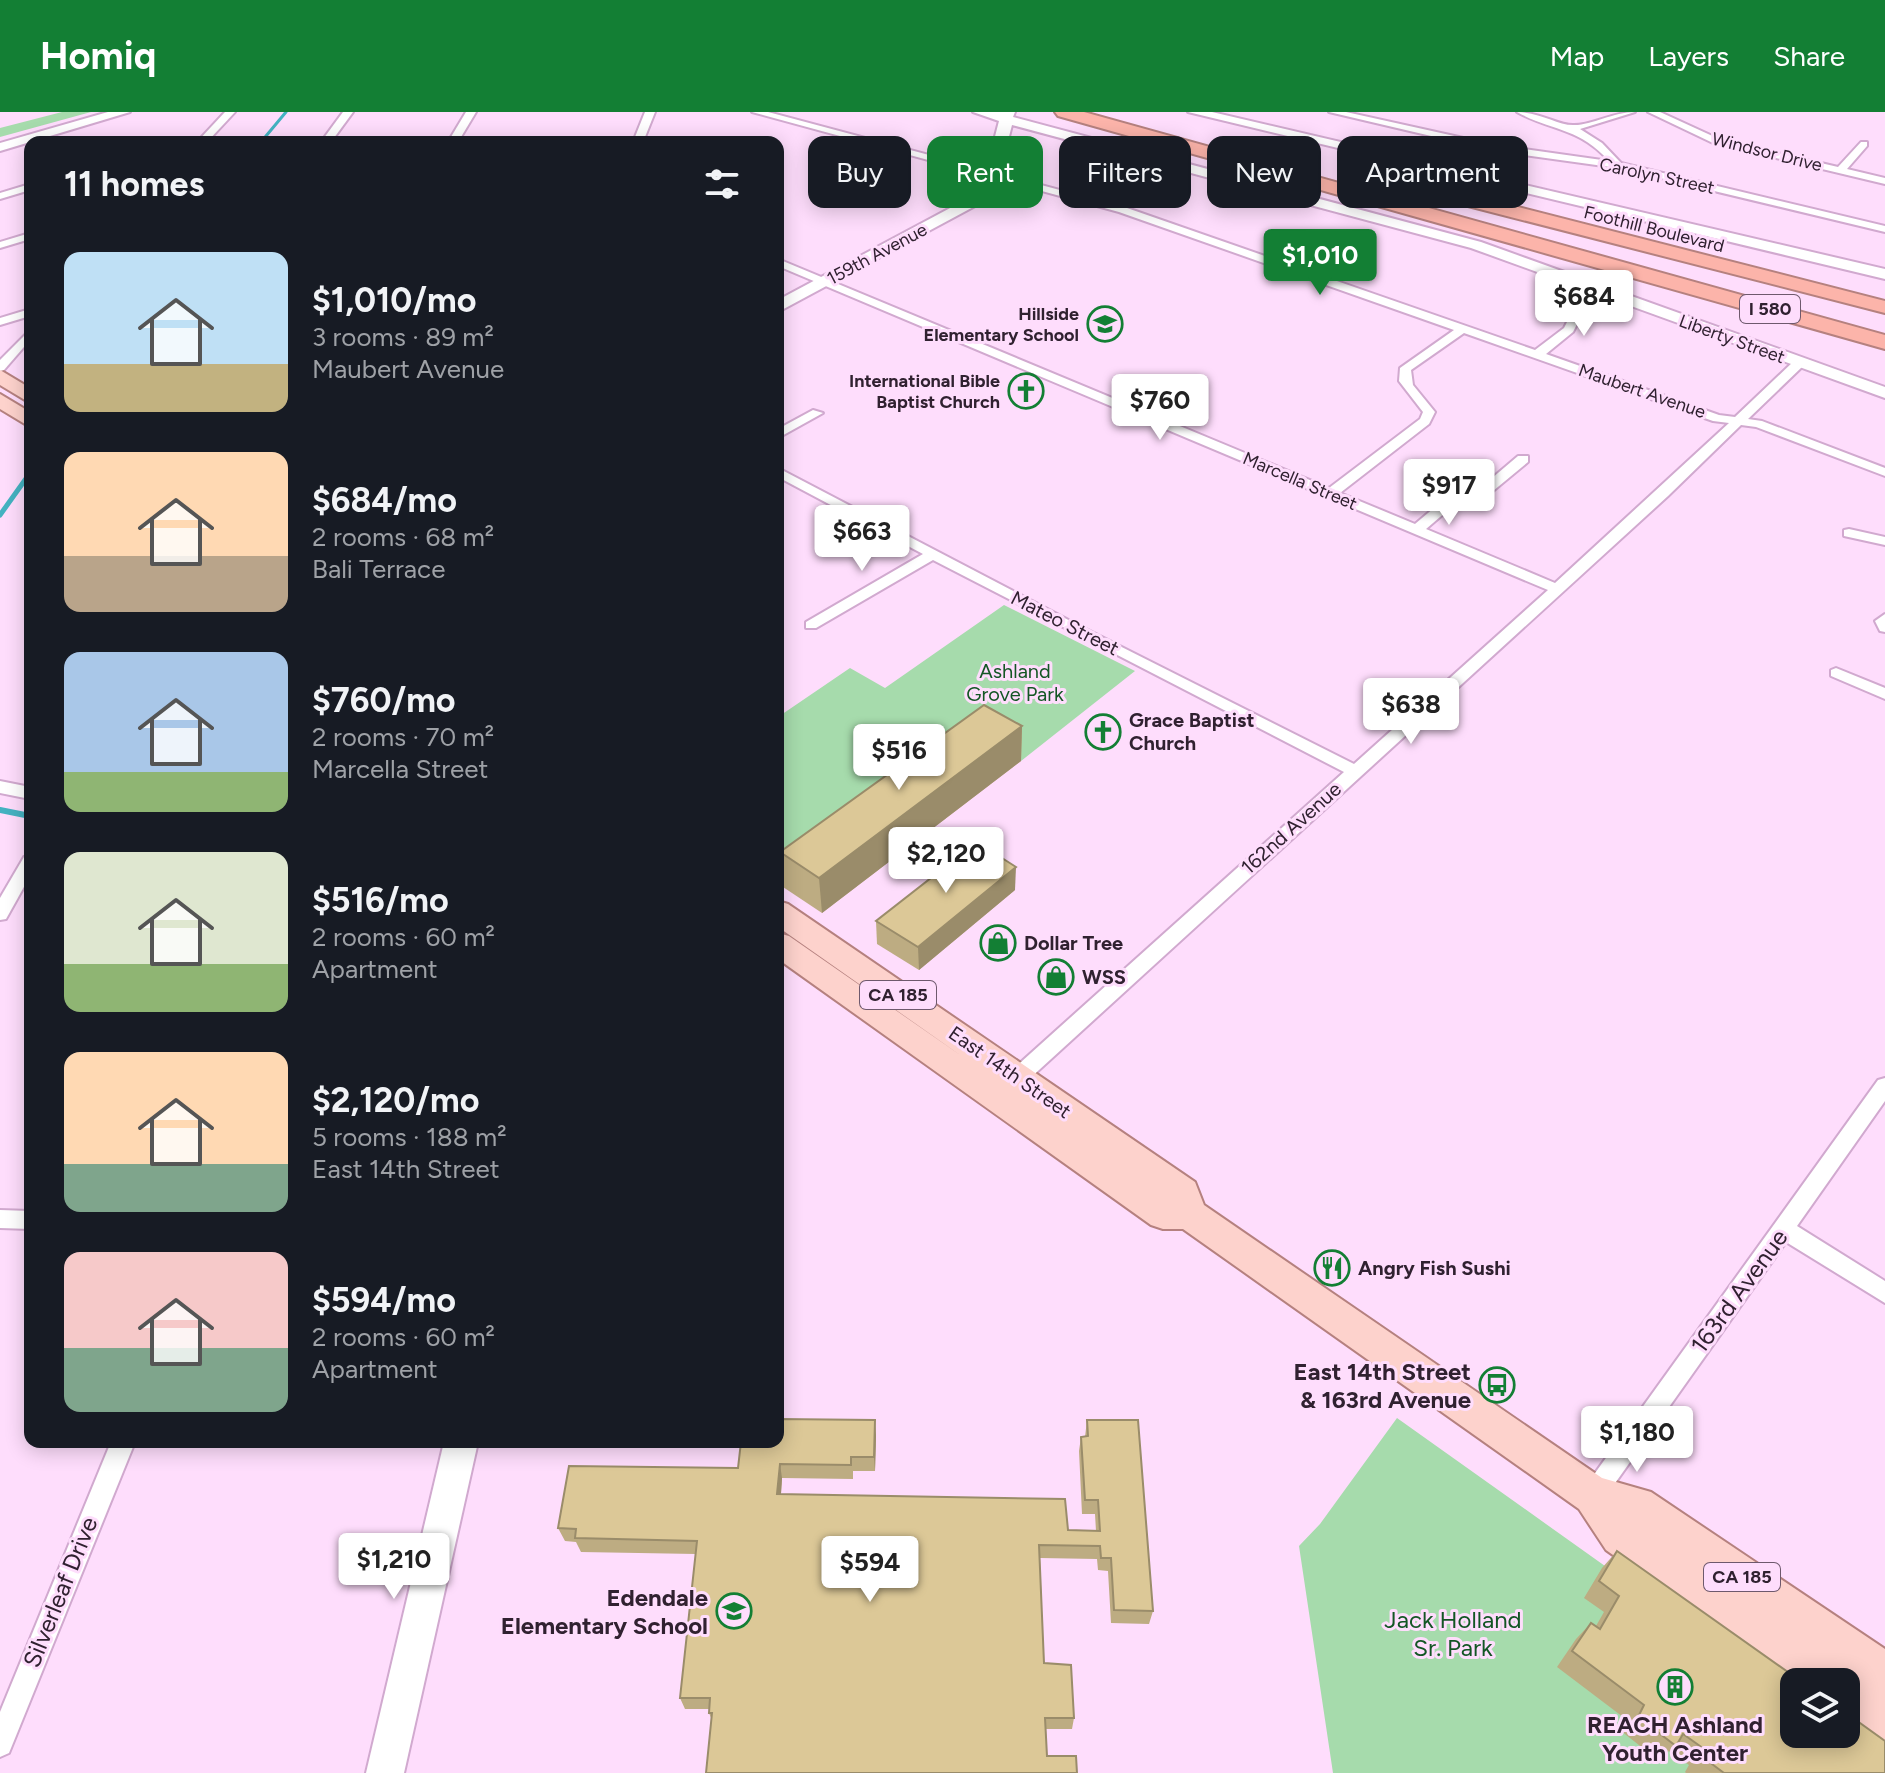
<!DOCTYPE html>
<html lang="en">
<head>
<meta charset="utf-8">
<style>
	body { margin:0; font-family:Figtree,sans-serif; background:#20242c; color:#f1f3f6; height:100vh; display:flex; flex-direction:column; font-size:30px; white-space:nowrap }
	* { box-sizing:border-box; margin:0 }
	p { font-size:26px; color:#9ea1a6 }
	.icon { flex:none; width:44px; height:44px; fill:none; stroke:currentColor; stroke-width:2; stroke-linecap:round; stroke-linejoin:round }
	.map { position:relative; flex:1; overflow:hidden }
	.panel { position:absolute; left:24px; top:24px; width:760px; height:1312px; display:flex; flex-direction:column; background:#171b24; border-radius:16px; box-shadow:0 4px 20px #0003 }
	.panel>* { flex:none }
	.top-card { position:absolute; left:808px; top:24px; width:760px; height:72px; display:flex; gap:16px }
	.buttons { position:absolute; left:1780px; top:1556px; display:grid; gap:16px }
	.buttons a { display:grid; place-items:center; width:80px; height:80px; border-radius:16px; background:#171b24; box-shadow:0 4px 20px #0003; font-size:40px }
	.price { position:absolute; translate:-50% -68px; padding:0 18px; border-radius:8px; background:#fff; color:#222; font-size:26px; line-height:52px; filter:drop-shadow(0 2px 4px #0008) }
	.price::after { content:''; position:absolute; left:50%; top:48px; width:24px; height:18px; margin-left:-12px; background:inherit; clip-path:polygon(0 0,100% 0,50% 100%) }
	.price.active { background:#137f34; color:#fff }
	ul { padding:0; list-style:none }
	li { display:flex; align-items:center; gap:24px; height:200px; padding:0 40px }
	li span { display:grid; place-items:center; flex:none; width:224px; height:160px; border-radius:16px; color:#555 }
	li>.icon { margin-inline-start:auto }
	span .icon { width:96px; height:96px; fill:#fffc; stroke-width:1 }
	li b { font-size:34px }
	h2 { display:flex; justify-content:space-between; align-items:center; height:96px; padding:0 40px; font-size:34px }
	.tag { padding:0 28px; border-radius:16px; background:#171b24; box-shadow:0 4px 20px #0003; font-size:28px; line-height:72px }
	.tag.active { background:#137f34; color:#fff }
	header { display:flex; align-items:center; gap:48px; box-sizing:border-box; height:112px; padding:0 40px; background:#137f34; color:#fff }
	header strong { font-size:38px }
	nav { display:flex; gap:44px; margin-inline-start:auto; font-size:28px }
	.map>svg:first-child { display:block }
	.green { fill:#a6dbac }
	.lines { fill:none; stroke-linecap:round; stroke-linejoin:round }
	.stream-far2 { stroke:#44b2c1; stroke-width:3 }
	.stream-far1 { stroke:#44b2c1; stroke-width:5 }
	.stream { stroke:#44b2c1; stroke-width:6 }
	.street-casing { stroke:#d1a9cf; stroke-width:4 }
	.secondary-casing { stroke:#d1a9cf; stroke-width:4 }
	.primary-casing { stroke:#b5817f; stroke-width:4 }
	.highway-casing { stroke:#b5817f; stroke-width:4 }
	.street { fill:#fff; fill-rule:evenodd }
	.secondary { fill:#fff; fill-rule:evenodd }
	.primary { fill:#fdd2cc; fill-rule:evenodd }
	.highway { fill:#fcb4aa; fill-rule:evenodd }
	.wall { fill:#bdac82 }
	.shaded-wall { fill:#9a8c6a }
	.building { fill:#dcc897; stroke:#9a8c6a; stroke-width:2 }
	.labels { text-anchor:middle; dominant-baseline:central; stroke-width:6; stroke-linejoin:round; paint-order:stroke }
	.far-street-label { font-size:18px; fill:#302130; stroke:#feddfc }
	.shield { fill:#feddfc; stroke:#6e596d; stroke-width:2 }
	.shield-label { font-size:18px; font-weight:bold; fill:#302130 }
	.far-poi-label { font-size:18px; font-weight:bold; fill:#302130; stroke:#feddfc; text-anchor:end }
	.street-label { font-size:20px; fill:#302130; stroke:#feddfc }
	.park-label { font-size:20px; fill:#135624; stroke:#feddfc }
	.poi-label { font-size:20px; font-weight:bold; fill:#302130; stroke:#feddfc; text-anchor:start }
	.near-street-label { font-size:24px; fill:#302130; stroke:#feddfc }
	.near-poi-label { font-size:24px; font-weight:bold; fill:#302130; stroke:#feddfc; text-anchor:end }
	.near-park-label { font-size:24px; fill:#135624; stroke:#feddfc }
</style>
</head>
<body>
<header>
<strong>Homiq</strong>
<nav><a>Map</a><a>Layers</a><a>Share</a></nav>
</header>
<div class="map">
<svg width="1885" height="1661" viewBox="0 0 1885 1661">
	<rect width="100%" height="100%" fill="#feddfc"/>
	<g class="green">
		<path d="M62,0H91L0,25V16Z"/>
		<path d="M1004,493L1135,559L1021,649L963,617L778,755V605L850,556L885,576Z"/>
		<path d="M1397,1306L1605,1454L1794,1622L1845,1661H1333L1299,1434L1320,1412Z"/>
	</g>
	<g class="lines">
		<path class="stream-far2" d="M261,30L286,0"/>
		<path class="stream-far1" d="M0,403L30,361"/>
		<path class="stream" d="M0,698L30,704"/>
		<defs>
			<g id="street">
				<path d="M225,0H235L207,30H197Z"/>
				<path d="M343,0H353L331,30H321Z"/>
				<path d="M466,0H476L458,30H448Z"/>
				<path d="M645,0H655L643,30H633Z"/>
				<path d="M752,0H768L1127,96L1535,238L1564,216L1570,204L1604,179H1612V183L1579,208L1573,220L1546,242L1719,303L1735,305L1794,249H1802V255L1748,307L1762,309L1885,356V364L1756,315L1741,313L1668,384L1016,979L1009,981L1002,979L999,973L1002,967L1344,660L933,448L816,516H806V510L923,442L778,365V356L1078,513L1354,652L1548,478L778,154V147L1329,376L1420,307L1423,300L1399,269L1400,256L1454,218L1119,100ZM1464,221L1713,309L1729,311L1555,471L1426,417L1468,381L1493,379L1528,350V344H1518L1485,372L1460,374L1415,412L1340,381L1429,312L1435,300L1413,273L1411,258Z"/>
				<path d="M1329,0H1346L1495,33L1609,49C1579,15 1551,19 1517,0C1540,0 1557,13 1573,13C1590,14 1613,0 1635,0L1580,17L1602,31L1621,51L1885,114V120L1618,56L1495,39Z"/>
				<path d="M1648,0H1660L1719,27L1838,55L1861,30H1867V34L1847,57L1885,66V72L1713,31Z"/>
				<path d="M30,72V78L0,87V81Z"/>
				<path d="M30,121V127L0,136V130Z"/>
				<path d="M30,197V204L0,213V206Z"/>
				<path d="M30,218V228L4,258L0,259V248Z"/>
				<path d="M813,298L823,301L778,326V317Z"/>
				<path d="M1849,417L1885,425V433L1844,424V418Z"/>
				<path d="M1885,502V520L1880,519L1875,509Z"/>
				<path d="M1836,556L1885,576V587L1831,564V558Z"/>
				<path d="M0,669L30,675V687L0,681Z"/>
				<path d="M30,743V764L6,807L0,808V786L24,745Z"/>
				<path d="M1885,966V989L1797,1114L1885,1169V1191L1786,1130L1601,1391L1593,1395L1585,1391L1581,1383L1585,1375L1878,968Z"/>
				<path d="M0,1098L30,1099V1117L0,1116Z"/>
				<path d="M111,1330H135L9,1641L0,1645V1600Z"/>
			</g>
			<g id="secondary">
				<path d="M108,0H130L0,39V31Z"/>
				<path d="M973,0H1015L1013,5L1481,130L1885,275V286L1471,136L1012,13L999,63L977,93L778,200V188L967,87L985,63L999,9Z"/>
				<path d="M1188,0H1212L1885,157V167Z"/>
				<path d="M444,1330H478L404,1661H366Z"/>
			</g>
			<g id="primary">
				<path d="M0,258L30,276V291L0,273Z"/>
				<path d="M0,282L30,300V315L0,297Z"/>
				<path d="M778,789L788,792L1195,1070L1204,1093L1602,1366L1651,1380L1885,1537V1631L1846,1608V1570L1794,1571L1606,1438L1579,1397L1183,1117H1163L1151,1113L778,847V821L789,824L963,945L778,815Z"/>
			</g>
			<g id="highway">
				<path d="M1055,0H1084L1885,223V237L1058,4Z"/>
				<path d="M1475,84L1885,189V201L1468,94L1465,90Z"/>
			</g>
		</defs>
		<use href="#street" class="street-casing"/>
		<use href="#secondary" class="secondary-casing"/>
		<use href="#primary" class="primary-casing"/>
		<use href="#highway" class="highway-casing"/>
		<use href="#street" class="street"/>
		<use href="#secondary" class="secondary"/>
		<use href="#primary" class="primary"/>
		<use href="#highway" class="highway"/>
	</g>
	<g class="wall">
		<path d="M1022,614L1021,649L822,801L783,775L780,740Z"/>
		<path d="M1015,778L919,858L877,832L876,809Z"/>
		<path d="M1087,1308L1153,1499L1149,1512L1111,1511L1108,1459L1098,1458L1097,1447L1040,1446L1044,1551L1074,1606L1072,1617H1046L1047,1644L1077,1661L712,1608L709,1601V1597H685L680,1586L696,1442L581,1440L576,1430L565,1429L558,1416L738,1356L876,1323L875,1359H853V1367L782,1366L781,1382L1068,1418L1096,1419L1095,1402H1082L1079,1339L1081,1325H1085Z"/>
		<path d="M1617,1439L1885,1661H1686L1685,1660L1689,1653L1669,1639L1658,1648L1621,1619L1627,1608L1557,1555L1576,1527L1591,1511L1596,1514L1604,1500L1584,1486L1602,1456Z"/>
	</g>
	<g class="shaded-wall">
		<path d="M1022,614L1021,649L822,801L819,766Z"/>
		<path d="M1016,755L1015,778L919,858L918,835Z"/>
		<path d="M875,1308L876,1323L875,1359L874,1345Z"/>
		<path d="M780,1352L782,1366L780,1396L777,1382Z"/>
	</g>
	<g class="building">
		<path d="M984,593L1022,614L819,766L780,740Z"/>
		<path d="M977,730L1016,755L918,835L876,809Z"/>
		<path d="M778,1307L875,1308L874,1345H851V1353L780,1352L777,1382L1065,1387L1068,1418L1100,1419L1098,1388H1085L1081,1325L1088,1324L1087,1308H1138L1153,1499L1114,1498L1111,1446H1101L1100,1434L1039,1433L1044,1551L1071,1553L1074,1606H1045L1047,1644H1076L1077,1661H706L712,1601H709L710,1586H680L697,1429L575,1426L576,1417L558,1416L569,1354L738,1356L741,1330H778Z"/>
		<path d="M1617,1439L1802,1570H1794V1622H1846V1601L1885,1629V1661H1724L1704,1646L1707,1639L1683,1622L1676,1634L1638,1605L1644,1593L1572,1539L1591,1511L1600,1517L1619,1484L1599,1469Z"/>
	</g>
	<defs>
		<symbol id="school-ring" viewBox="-11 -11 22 22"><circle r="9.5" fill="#feddfc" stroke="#137f34" stroke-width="1.5"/><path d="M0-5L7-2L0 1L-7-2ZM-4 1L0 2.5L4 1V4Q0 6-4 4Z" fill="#137f34"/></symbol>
		<symbol id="church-ring" viewBox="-11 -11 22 22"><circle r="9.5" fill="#feddfc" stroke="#137f34" stroke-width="1.5"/><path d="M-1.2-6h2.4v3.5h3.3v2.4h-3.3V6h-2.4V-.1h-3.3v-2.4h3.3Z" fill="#137f34"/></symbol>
		<symbol id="shop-ring" viewBox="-11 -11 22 22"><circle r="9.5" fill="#feddfc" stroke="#137f34" stroke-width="1.5"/><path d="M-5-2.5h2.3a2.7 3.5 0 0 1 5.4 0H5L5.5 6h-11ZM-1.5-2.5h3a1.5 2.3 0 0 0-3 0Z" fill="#137f34"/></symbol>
		<symbol id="restaurant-ring" viewBox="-11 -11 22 22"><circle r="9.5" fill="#feddfc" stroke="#137f34" stroke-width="1.5"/><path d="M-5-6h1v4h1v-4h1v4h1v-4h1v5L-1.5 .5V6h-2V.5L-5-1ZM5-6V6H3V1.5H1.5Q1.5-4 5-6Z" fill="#137f34"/></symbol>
		<symbol id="bus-ring" viewBox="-11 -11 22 22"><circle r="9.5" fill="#feddfc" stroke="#137f34" stroke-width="1.5"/><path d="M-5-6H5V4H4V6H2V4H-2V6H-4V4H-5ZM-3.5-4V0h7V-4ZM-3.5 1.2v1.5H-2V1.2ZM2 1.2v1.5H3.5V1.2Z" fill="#137f34"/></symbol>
		<symbol id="building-ring" viewBox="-11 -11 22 22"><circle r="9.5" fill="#feddfc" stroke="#137f34" stroke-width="1.5"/><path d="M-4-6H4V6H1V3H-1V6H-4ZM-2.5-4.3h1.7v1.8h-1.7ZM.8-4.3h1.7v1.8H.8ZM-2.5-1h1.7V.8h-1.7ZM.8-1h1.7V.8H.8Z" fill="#137f34"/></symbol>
	</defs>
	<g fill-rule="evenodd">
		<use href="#school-ring" x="1085" y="192" width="40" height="40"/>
		<use href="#church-ring" x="1006" y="259" width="40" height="40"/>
		<use href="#church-ring" x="1083" y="600" width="40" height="40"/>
		<use href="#shop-ring" x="978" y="811" width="40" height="40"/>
		<use href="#shop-ring" x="1036" y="845" width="40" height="40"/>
		<use href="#restaurant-ring" x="1312" y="1136" width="40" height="40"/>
		<use href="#bus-ring" x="1477" y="1253" width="40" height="40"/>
		<use href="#school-ring" x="714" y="1479" width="40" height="40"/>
		<use href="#building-ring" x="1655" y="1555" width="40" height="40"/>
	</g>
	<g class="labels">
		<g class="far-street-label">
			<text transform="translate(1767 40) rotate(14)">Windsor Drive</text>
			<text transform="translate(1657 64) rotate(12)">Carolyn Street</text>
			<text transform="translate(1654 117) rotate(14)">Foothill Boulevard</text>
			<text transform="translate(877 142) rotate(-28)">159th Avenue</text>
			<text transform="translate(1732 227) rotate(20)">Liberty Street</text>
			<text transform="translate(1642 279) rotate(19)">Maubert Avenue</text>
			<text transform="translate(1300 369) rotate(23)">Marcella Street</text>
		</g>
		<g class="shield">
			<rect x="1740" y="183" width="60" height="28" rx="6"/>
			<rect x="860" y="869" width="76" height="28" rx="6"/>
			<rect x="1704" y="1451" width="76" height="28" rx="6"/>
		</g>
		<g class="shield-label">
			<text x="1770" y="197">I 580</text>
			<text x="898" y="883">CA 185</text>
			<text x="1742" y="1465">CA 185</text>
		</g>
		<g class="far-poi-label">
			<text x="1079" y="202">Hillside<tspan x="1079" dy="21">Elementary School</tspan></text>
			<text x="1000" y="269">International Bible<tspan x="1000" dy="21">Baptist Church</tspan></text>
		</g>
		<g class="street-label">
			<text transform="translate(1065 511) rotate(27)">Mateo Street</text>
			<text transform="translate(1291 716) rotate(-42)">162nd Avenue</text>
			<text transform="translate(1010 960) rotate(35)">East 14th Street</text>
		</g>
		<g class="park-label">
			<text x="1015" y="559">Ashland<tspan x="1015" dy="23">Grove Park</tspan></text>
		</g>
		<g class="poi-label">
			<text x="1129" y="608">Grace Baptist<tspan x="1129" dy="23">Church</tspan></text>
			<text x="1024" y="831">Dollar Tree</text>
			<text x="1082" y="865">WSS</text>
			<text x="1358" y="1156">Angry Fish Sushi</text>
		</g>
		<g class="near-street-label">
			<text transform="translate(1739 1179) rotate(-54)">163rd Avenue</text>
			<text transform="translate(60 1480) rotate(-68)">Silverleaf Drive</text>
		</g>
		<g class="near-poi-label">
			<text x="1471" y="1259">East 14th Street<tspan x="1471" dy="28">&amp; 163rd Avenue</tspan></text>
			<text x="708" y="1485">Edendale<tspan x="708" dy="28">Elementary School</tspan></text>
			<text x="1675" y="1612" text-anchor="middle">REACH Ashland<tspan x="1675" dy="28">Youth Center</tspan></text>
		</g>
		<g class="near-park-label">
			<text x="1453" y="1507">Jack Holland<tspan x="1453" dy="28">Sr. Park</tspan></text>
		</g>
	</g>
</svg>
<div class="buttons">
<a><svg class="icon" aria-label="layers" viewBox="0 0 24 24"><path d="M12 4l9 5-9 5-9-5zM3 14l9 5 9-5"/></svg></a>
</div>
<b class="price active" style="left:1320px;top:185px">$1,010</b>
<b class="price" style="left:1584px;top:226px">$684</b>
<b class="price" style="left:1160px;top:330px">$760</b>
<b class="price" style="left:1449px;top:415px">$917</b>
<b class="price" style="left:862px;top:461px">$663</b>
<b class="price" style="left:1411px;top:634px">$638</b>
<b class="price" style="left:899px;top:680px">$516</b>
<b class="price" style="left:946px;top:783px">$2,120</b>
<b class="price" style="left:1637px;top:1362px">$1,180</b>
<b class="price" style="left:394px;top:1489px">$1,210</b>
<b class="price" style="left:870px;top:1492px">$594</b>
<div class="top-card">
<a class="tag">Buy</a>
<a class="tag active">Rent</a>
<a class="tag">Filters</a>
<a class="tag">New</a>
<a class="tag">Apartment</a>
</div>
<section class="panel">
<h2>11 homes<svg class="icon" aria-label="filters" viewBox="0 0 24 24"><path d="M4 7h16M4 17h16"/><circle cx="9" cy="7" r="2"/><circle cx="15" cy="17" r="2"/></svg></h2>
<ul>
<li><span style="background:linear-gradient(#bfe0f5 70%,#c2b280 0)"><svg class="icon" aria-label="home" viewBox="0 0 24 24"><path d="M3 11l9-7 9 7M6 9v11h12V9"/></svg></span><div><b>$1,010/mo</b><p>3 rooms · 89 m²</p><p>Maubert Avenue</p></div></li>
<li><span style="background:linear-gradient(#ffd9b3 65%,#b9a48a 0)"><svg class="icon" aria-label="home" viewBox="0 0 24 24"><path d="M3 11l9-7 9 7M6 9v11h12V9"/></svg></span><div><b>$684/mo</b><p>2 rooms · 68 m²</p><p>Bali Terrace</p></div></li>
<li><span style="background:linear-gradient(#a9c7e8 75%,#8fb573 0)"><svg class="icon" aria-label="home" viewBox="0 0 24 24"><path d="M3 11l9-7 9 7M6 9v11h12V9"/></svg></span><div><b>$760/mo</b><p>2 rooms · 70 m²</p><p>Marcella Street</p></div></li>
<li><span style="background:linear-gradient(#dfe7d0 70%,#8fb573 0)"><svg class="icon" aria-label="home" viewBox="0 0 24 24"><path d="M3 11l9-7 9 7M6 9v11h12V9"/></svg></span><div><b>$516/mo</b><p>2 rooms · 60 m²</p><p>Apartment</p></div></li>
<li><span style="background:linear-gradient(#ffd9b3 70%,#7fa58c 0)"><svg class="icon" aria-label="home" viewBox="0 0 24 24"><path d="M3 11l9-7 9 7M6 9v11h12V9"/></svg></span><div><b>$2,120/mo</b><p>5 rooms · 188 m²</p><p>East 14th Street</p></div></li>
<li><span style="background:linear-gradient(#f6c9c9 60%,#7fa58c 0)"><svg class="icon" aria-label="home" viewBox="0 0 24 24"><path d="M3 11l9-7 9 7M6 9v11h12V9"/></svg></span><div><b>$594/mo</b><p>2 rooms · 60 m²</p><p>Apartment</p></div></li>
</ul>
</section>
</div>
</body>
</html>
